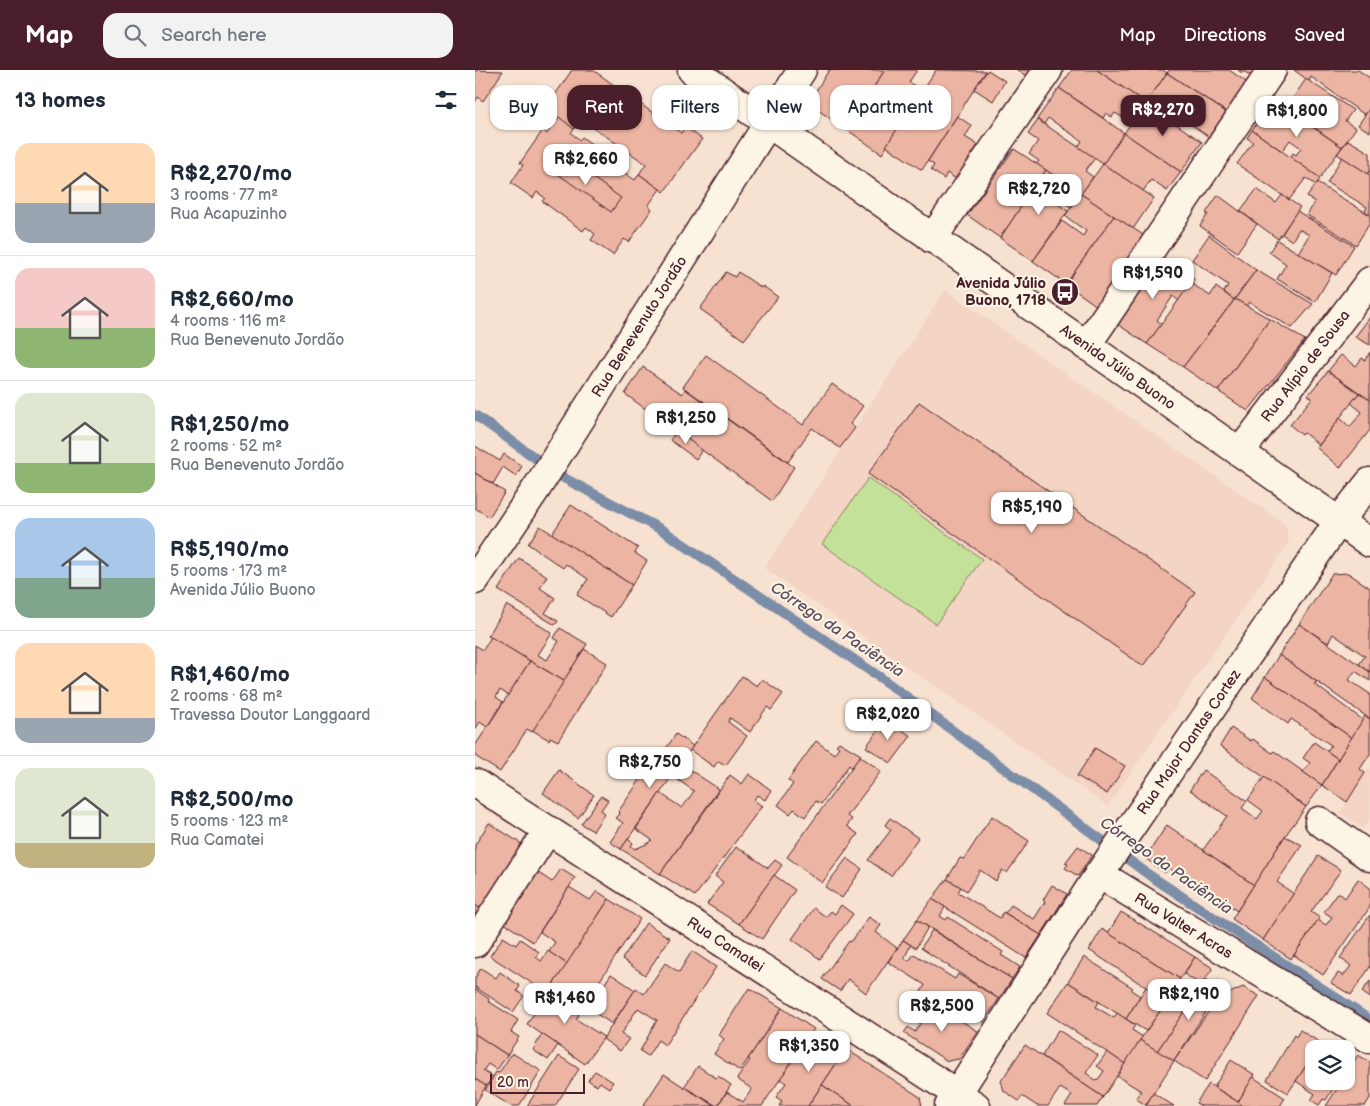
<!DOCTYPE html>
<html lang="en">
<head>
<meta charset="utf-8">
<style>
	body { margin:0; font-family:"Balsamiq Sans",sans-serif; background:#f2f2f3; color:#1f2937; height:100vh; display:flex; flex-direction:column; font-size:19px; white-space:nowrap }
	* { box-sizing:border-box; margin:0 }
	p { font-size:16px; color:#747a83 }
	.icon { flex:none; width:28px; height:28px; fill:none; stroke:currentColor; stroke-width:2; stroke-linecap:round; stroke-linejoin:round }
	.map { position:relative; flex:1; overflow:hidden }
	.sheet { display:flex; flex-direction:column; background:#fff; width:475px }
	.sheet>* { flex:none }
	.top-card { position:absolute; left:15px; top:15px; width:475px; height:45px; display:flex; gap:10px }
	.fabs { position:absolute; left:830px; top:970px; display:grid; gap:10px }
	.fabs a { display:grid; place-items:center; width:50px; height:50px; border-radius:10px; background:#fff; box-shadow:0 1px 4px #0004; font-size:25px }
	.scale { position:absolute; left:15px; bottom:12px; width:95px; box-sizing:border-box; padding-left:5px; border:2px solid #4a1f2b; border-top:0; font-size:14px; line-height:18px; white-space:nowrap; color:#4a1f2b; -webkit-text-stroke:4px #fcf5e5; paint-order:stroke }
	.price { position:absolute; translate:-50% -42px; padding:0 11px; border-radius:10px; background:#fff; color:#222; font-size:16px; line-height:32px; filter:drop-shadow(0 1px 2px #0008) }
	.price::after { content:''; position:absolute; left:50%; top:30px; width:15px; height:11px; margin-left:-8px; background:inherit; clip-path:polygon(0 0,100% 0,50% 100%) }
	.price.current { background:#4a1f2b; color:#fff }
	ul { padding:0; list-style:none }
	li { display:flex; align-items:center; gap:15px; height:125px; padding:0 15px }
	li+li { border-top:1px solid #e0e1e3 }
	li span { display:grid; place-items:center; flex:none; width:140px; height:100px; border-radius:15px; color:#555 }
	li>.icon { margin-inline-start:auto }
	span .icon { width:60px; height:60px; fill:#fffc; stroke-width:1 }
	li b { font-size:21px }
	h2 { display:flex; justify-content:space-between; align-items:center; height:60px; padding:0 15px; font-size:21px }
	.chip { padding:0 18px; border-radius:15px; background:#fff; box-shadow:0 1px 4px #0004; font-size:18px; line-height:45px }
	.chip.current { background:#4a1f2b; color:#fff }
	header { display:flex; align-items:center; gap:30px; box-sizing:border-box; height:70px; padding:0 25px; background:#4a1f2b; color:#fff }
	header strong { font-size:24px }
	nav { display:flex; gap:28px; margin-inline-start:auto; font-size:18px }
	.search { width:350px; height:45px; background:#f2f2f3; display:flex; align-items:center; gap:12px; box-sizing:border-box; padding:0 18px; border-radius:15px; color:#747a83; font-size:19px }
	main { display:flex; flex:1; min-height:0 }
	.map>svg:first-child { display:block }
	.built { fill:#f4d4c3 }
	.green { fill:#c4e199; stroke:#878062 }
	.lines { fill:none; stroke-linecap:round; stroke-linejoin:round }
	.stream { stroke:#7b8da8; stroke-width:10 }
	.building { fill:#ecb4a2; stroke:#4a1f2b }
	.minor-casing { stroke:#4a1f2b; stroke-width:31 }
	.major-casing { stroke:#4a1f2b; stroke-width:31 }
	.minor { stroke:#fcf5e5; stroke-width:28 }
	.major { stroke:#fcf5e5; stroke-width:28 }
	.labels { text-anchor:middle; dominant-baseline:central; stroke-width:4; stroke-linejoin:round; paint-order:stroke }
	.poi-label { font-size:15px; font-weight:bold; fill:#4a1f2b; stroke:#fcf5e5; text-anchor:end }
	.street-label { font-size:15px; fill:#4a1f2b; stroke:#fcf5e5 }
	.water-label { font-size:16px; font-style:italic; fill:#5e4d5f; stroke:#fcf5e5 }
</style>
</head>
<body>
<header>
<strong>Map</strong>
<div class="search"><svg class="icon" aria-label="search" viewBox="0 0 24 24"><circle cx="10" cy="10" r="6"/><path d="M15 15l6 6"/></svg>Search here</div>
<nav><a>Map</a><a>Directions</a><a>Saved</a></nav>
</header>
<main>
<section class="sheet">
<h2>13 homes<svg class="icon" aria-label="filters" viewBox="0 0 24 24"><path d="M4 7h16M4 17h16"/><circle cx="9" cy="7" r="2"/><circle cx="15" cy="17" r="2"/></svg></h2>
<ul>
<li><span style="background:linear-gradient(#ffd9b3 60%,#9aa5b1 0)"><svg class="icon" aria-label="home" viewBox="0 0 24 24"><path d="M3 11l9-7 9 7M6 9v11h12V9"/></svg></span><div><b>R$2,270/mo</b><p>3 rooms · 77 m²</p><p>Rua Acapuzinho</p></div></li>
<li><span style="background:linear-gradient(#f6c9c9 60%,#8fb573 0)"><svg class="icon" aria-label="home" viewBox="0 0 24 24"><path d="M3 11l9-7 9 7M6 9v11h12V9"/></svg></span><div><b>R$2,660/mo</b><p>4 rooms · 116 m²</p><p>Rua Benevenuto Jordão</p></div></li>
<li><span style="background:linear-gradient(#dfe7d0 70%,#8fb573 0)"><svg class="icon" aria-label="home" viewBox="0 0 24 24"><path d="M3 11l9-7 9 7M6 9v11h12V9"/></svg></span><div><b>R$1,250/mo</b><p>2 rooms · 52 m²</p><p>Rua Benevenuto Jordão</p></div></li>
<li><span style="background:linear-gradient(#a9c7e8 60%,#7fa58c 0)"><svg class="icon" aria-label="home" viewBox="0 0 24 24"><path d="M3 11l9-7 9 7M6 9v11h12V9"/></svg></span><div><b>R$5,190/mo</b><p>5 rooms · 173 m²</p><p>Avenida Júlio Buono</p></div></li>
<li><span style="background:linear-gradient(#ffd9b3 75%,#9aa5b1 0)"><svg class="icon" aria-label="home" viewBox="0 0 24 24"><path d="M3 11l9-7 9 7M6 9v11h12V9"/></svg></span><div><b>R$1,460/mo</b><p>2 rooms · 68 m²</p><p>Travessa Doutor Langgaard</p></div></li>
<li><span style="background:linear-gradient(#dfe7d0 75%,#c2b280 0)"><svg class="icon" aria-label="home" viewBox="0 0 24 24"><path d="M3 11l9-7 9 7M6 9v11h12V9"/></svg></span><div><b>R$2,500/mo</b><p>5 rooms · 123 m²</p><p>Rua Camatei</p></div></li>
</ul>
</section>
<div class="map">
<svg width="895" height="1036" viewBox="0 0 895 1036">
	<rect width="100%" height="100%" fill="#f7e2d1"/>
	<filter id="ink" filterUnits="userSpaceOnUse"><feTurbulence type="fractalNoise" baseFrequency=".02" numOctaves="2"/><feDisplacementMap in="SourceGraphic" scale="10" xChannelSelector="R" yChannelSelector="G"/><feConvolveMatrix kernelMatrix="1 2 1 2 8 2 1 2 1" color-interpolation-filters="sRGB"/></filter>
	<g filter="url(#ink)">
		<g class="built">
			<path d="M470,220L810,454L814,472L633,736L289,498Z"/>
			<path d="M895,696V748L888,759L865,743Z"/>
		</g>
		<path class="green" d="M393,408L507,489L461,554L347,474Z"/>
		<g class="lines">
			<path class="stream" d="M0,345L87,407L187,460L406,608L677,807L895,950"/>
		</g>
		<g class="building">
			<path d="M0,0L28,1L8,31L3,27L0,32Z"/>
			<path d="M97,0H118L206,63L210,57L227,69L189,122L164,104L171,94L106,49L99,59L71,38Z"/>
			<path d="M354,0H410L371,59L340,38L339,24Z"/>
			<path d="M410,0H442L434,12L447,21L407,84L371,59Z"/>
			<path d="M461,0L511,1L447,100L411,76Z"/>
			<path d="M513,0L530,11L518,31L499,19Z"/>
			<path d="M542,0H566L559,11Z"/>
			<path d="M597,0H622L671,33L657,53L640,43L637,47L631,43L628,48L584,18Z"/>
			<path d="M622,0H688L692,3L671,33Z"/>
			<path d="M694,0H754L780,18L759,47L692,3Z"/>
			<path d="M763,0H785L779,8L768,1L767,3Z"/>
			<path d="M819,0H883L895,8V38L890,45L836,7L834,11Z"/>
			<path d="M692,3L751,42L734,67L701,44L696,51L671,33Z"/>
			<path d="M831,9L878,40L870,51L881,58L867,77L811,38Z"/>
			<path d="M584,18L649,63L628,94L603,77L607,71L573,48L569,54L562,49Z"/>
			<path d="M798,30L867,77L845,108L815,87L818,83L821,85L826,78L815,70L807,81L777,60Z"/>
			<path d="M671,33L727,72L706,102L649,63Z"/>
			<path d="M895,38V62L883,55Z"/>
			<path d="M482,46L497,56L490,67L503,75L481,109L472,103L469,109L456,100L459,95L453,91Z"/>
			<path d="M84,47L99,59L96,63L105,70L107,67L153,101L151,104L160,110L164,104L185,119L173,136L177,139L154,172L149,169L138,185L116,170L120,164L111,157L108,161L67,131L70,128L62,122L58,128L36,113L48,95L45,93L68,60L72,64Z"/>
			<path d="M563,50L620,88L610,101L618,107L606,124L561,94L564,91L554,84L563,71L553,64Z"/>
			<path d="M777,60L845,108L841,115L831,108L814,130L762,94L778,72L772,68Z"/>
			<path d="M649,63L706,102L692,121L676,110L668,121L628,94Z"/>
			<path d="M873,70L895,83V101L893,104L862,84Z"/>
			<path d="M539,79L571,100L525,168L492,145Z"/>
			<path d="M82,82L146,128L136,142L72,96Z"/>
			<path d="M867,87L895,105V145L890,141L892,137L852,113Z"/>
			<path d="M628,94L679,128L658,159L606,124Z"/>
			<path d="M571,100L606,124L596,137L580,126L577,130L593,141L558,191L525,168Z"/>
			<path d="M842,113L895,145V153L881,175L832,145L840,132L832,127Z"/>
			<path d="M782,119L801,133L807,125L825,137L803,169L765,141Z"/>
			<path d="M606,124L639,146L591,214L558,191L587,151L608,166L611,161L590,146Z"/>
			<path d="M743,125L782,154L762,182L725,156L733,144L731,143Z"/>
			<path d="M822,141L879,176L861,205L823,183L834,165L824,159L817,171L807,164Z"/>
			<path d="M639,146L673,168L622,236L591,214Z"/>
			<path d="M734,165L781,200L759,230L749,222L753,215L717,190Z"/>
			<path d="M802,170L857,203L840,232L802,209L811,194L794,182Z"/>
			<path d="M686,187L719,209L704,231L698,226L682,250L687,254L672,274L639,252Z"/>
			<path d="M781,200L838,234L817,258L774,232L771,236L760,229Z"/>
			<path d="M251,202L260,207L263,202L287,218L288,216L303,227L269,270L225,239Z"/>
			<path d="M716,213L735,226L741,217L759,230L708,297L672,274Z"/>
			<path d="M760,229L795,249L743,321L708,297Z"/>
			<path d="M895,247V275L880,267Z"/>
			<path d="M795,249L830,270L773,341L743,321Z"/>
			<path d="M895,282V330L853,301L866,285L881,296L887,288L890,290Z"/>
			<path d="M231,285L328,355L357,314L388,336L375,354L380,358L365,378L337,358L313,392L208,317Z"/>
			<path d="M168,297L207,324L210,319L319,397L297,431L150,324Z"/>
			<path d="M853,301L884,323L844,375L829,363L827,365L815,355L837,328L833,325Z"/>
			<path d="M884,323L895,330V360L865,398L842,378L865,348L875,357L887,342L876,333Z"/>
			<path d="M444,332L720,522L668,596L393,404Z"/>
			<path d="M202,361L227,380L221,389L195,370Z"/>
			<path d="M0,376L25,391L29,384L47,396L41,406L28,397L18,414L0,403Z"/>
			<path d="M0,403L30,422L14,447L0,438Z"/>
			<path d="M96,435L163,478L160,483L172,491L157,515L77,464Z"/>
			<path d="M65,456L157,515L136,547L102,525L113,509L91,494L88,498L53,474Z"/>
			<path d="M44,488L72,506L65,518L80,528L70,543L83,551L80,555L23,520Z"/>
			<path d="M873,503L895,518V602L884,594L890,586L858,564L853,573L824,554L857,504Z"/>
			<path d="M32,535L77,563L63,585L72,590L84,571L79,568L85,558L112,574L89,611L13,566Z"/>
			<path d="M824,554L895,602V611L880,601L874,610L895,624V649L804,585Z"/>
			<path d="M16,567L55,591L33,625L25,620L21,627L28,632L12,657L5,652L0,660V575L8,580Z"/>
			<path d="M109,579L132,593L83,671L75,667L74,670L57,660Z"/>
			<path d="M804,585L842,612L839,614L888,650L877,668L790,607Z"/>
			<path d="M55,591L89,611L57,662L52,659L25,702L0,686V676Z"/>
			<path d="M267,606L282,616L287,609L308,624L296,640L292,637L275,662L255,648L253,652L272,666L251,695L243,691L239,697L215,680Z"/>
			<path d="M790,607L877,668L863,689L852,681L856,675L816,649L813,654L777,628Z"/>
			<path d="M890,646L895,649V684L885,699L890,703L872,732L847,715Z"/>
			<path d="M411,649L436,666L416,693L391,677Z"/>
			<path d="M756,658L776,671L778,669L797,683L799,681L847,715L831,737L745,676Z"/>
			<path d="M201,664L218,676L146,779L135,772L148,753L141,748L145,744L143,742L180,688L183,690Z"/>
			<path d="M341,671L359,684L364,677L361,675L364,672L386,685L377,698L374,695L346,734L341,731L330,747L319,739L315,744L303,735L318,714L313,710Z"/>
			<path d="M839,672L863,689L847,715L828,702L835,693L828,688Z"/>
			<path d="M620,678L650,696L632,724L602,706Z"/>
			<path d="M385,686L406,701L372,746L377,749L372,756L383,764L347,813L312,787Z"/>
			<path d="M212,698L244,719L185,804L146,779L153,769L158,773L156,776L160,779L174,773L177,770L161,759L185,723L207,738L219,721L203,710Z"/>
			<path d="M84,700L119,725L103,748L68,723Z"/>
			<path d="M728,700L772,731L767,738L782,749L788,741L773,730L789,707L831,737L810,766L779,815L728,780L752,746L715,720Z"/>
			<path d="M274,704L296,720L290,730L282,725L279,730L287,736L220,826L185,804L255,705L267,714Z"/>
			<path d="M126,726L133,730L126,740L130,743L118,761L106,754Z"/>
			<path d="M517,746L554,771L532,803L527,800L521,811L505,800L492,821L472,809L485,788L489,789Z"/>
			<path d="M415,748L443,768L416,806L393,790L416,760L410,755Z"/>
			<path d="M14,753L53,778L12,843L0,835V775Z"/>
			<path d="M692,755L779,815L762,841L755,836L753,839L694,798L690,803L670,788Z"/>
			<path d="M810,766L827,775L802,812L819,824L788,870L757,849Z"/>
			<path d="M603,776L617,785L603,806L590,798L593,794L590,793Z"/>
			<path d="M261,777L265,780L266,779L293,798L300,790L307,795L264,854L232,834L248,812L240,806Z"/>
			<path d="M843,786L866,800L836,842L845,848L816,889L788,870Z"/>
			<path d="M372,788L387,799L367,828L350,817Z"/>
			<path d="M86,799L100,808L58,872L29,853L62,802L77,812Z"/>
			<path d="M299,805L320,820L287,869L264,854Z"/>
			<path d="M472,809L486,817L483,822L525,848L528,842L566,865L551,888L457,829Z"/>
			<path d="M883,809L895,818V837L848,905L819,885L843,850L851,855L857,847L849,842L863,822L870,828Z"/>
			<path d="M577,815L592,824L566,865L530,843L536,835L559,849L570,832L568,830Z"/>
			<path d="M94,817L115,830L122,821L134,829L92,894L74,882L80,872L65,862Z"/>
			<path d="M134,829L165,849L109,935L77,916Z"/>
			<path d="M457,829L470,837L465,846L471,850L473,847L528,882L526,885L545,897L537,909L442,850Z"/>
			<path d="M0,835L12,843L0,862Z"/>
			<path d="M366,835L378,844L345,889L317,869L339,838L351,847L356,841L360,844Z"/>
			<path d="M646,842L720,887L705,909L633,863Z"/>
			<path d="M895,845V897L876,925L856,913L863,903L868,906L876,896L865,888Z"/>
			<path d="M394,847L406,855L401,862L422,878L391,923L373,909L365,921L347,909L374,871L376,872Z"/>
			<path d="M442,850L453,857L441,878L428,870Z"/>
			<path d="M171,853L195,868L170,905L147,889Z"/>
			<path d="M627,859L705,909L692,931L614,880Z"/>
			<path d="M457,860L537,909L524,929L446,878Z"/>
			<path d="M28,867L41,875L45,869L64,882L61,887L66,891L73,881L92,894L72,923L15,886Z"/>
			<path d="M428,870L436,875L429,888L434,891L439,884L480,909L483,904L524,929L508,952L485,937L479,946L444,925L450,915L413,892Z"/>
			<path d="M217,881L241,897L190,975L183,970L173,986L165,981L182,950L163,938L146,964L154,969L145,981L128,969L161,918L169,924L190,893L204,902Z"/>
			<path d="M609,887L658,918L656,920L665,926L651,949L593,912Z"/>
			<path d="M720,887L738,898L726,915L709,904Z"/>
			<path d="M6,898L21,908L25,902L45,916L42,921L49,926L38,942L0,917V908Z"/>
			<path d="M136,904L160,920L137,954L117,941L129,923L125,921Z"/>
			<path d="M731,909L745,920L699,991L682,981Z"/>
			<path d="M895,911V928L887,922Z"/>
			<path d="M593,912L624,932L621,937L639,948L642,943L660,955L657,960L668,967L650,994L572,943Z"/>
			<path d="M706,913L722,923L682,981L665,970L687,938L689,940Z"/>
			<path d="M77,916L109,935L101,949L129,967L110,994L52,954Z"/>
			<path d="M671,917L692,931L671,961L651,949Z"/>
			<path d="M768,917L784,926L730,1011L699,991L748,921L753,924Z"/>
			<path d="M274,918L307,938L265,1001L239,984L249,969L244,965Z"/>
			<path d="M0,919L14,929L13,931L43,950L36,962L44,967L32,985L0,964Z"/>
			<path d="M450,929L503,961L484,989L472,991L429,963L433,957L440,962L451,943L443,938Z"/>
			<path d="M307,938L339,959L287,1036H242L252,1022L268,1032L277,1019L262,1009L275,990L273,989Z"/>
			<path d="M583,960L623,985L611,1003L622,1011L629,1001L622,996L632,982L650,994L628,1027L567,986Z"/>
			<path d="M825,960L846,973L842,979H839V984L813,1023L792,1010L819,965L821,967Z"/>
			<path d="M347,963L371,979L333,1036H304L307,1031L301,1027L311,1013L305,1009L325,980L333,985Z"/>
			<path d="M0,964L32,985L22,1000L13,994L8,1001L18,1007L11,1016L0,1009Z"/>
			<path d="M67,964L83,975L73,990L58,980Z"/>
			<path d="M665,970L699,991L671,1035L661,1029L666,1021L642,1006Z"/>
			<path d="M550,975L628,1027L622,1036H590L597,1025L585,1018L573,1036H562L547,1026L544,1031L529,1021L526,1011Z"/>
			<path d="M371,979L445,1027L447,1036H379L347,1015Z"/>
			<path d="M37,983L66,1001L44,1036H36L10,1020L21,1002L24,1003Z"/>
			<path d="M839,984V1011H863L851,1030L848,1029L844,1035L836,1030L840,1024L821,1011Z"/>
			<path d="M883,985L895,992V1028L890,1036H851L867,1011H871V1004Z"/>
			<path d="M84,986L104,999L80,1036H52Z"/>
			<path d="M756,990L780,1005L763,1032L739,1017Z"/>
			<path d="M223,996L241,1008L243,1006L256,1015L242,1036L209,1017Z"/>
			<path d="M120,1001L138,1012L134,1018L125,1012L122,1016L113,1010Z"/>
			<path d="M189,1004L209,1017L240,1036H168Z"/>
			<path d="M778,1007L810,1028L805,1036H768L763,1032Z"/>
			<path d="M0,1009L11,1016L0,1035Z"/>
			<path d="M734,1014L763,1032L767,1036H726L721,1033Z"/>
			<path d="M347,1015L379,1036H333Z"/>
			<path d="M678,1023L699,1036H671Z"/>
		</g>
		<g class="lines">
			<defs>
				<g id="minor">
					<path d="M457,169L573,0"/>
					<path d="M611,276L797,0"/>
					<path id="s1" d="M765,382L895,211"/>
					<path id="s2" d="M0,510L63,416L327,0"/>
					<path id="s3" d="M0,713L501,1036"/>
					<path d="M844,751L895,787"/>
					<path id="s4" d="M624,804L895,969"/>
					<path d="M0,873L73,760"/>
					<path id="s5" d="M474,1036L624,804L864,451L895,412"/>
				</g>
				<g id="major">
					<path id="s6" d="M217,0L895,473"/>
				</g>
			</defs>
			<use href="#minor" class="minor-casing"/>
			<use href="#major" class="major-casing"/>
			<use href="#minor" class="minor"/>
			<use href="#major" class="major"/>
		</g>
	</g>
	<defs>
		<symbol id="bus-disc" viewBox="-11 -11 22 22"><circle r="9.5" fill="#4a1f2b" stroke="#fcf5e5"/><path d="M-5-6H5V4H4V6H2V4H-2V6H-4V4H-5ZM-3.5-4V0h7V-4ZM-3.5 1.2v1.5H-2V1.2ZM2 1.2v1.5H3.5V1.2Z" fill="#fff"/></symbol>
	</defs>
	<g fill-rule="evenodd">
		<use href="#bus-disc" x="574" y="206" width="32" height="32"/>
	</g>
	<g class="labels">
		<g class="poi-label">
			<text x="571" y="213">Avenida Júlio<tspan x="571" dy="17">Buono, 1718</tspan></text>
		</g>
		<g class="street-label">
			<text stroke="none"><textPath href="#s2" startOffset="302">Rua Benevenuto Jordão</textPath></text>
			<text stroke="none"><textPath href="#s6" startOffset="519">Avenida Júlio Buono</textPath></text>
			<text stroke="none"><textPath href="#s1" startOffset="108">Rua Alípio de Sousa</textPath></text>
			<text stroke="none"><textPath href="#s5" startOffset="436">Rua Major Dantas Cortez</textPath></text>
			<text stroke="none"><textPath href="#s4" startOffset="99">Rua Valter Acras</textPath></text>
			<text stroke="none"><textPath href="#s3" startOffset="298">Rua Camatei</textPath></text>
		</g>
		<g class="water-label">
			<text transform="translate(362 560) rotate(34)">Córrego da Paciência</text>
			<text transform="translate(691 796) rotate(35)">Córrego da Paciência</text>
		</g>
	</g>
</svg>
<div class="fabs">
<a><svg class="icon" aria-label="layers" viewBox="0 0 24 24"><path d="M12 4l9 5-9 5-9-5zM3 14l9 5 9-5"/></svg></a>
</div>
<div class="scale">20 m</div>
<b class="price current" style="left:688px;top:67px">R$2,270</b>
<b class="price" style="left:822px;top:68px">R$1,800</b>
<b class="price" style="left:111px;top:116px">R$2,660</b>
<b class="price" style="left:564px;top:146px">R$2,720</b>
<b class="price" style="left:678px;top:230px">R$1,590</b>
<b class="price" style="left:211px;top:375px">R$1,250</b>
<b class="price" style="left:557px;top:464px">R$5,190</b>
<b class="price" style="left:413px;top:671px">R$2,020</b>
<b class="price" style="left:175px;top:719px">R$2,750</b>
<b class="price" style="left:714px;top:951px">R$2,190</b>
<b class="price" style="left:90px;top:955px">R$1,460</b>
<b class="price" style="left:467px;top:963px">R$2,500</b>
<b class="price" style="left:334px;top:1003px">R$1,350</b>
<div class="top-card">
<a class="chip">Buy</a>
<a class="chip current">Rent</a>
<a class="chip">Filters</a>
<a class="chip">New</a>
<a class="chip">Apartment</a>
</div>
</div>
</main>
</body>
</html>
